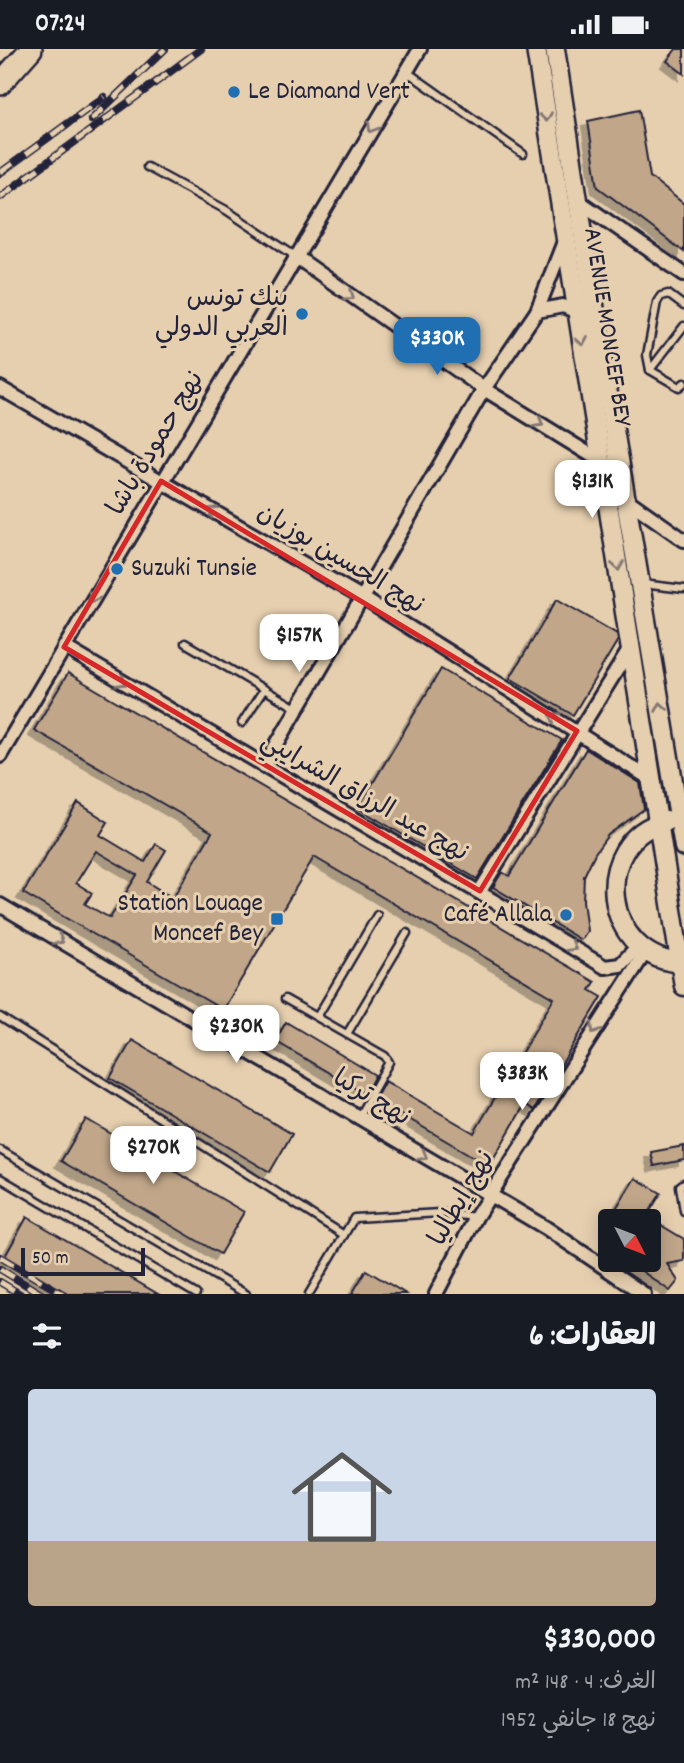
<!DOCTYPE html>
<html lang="ar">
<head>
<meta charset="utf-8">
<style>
	body { margin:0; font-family:Dekko,"Playpen Sans Arabic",sans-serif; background:#20242c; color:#f1f3f6; direction:rtl; height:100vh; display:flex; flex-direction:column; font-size:26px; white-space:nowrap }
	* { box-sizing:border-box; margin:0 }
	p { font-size:23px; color:#9ea1a6 }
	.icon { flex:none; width:38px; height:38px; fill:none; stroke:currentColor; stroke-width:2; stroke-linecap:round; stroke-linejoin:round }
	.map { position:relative; height:1245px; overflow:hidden; direction:ltr }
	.sheet { display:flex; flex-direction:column; background:#171b24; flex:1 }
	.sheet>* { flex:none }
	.needle { width:46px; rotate:132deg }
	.fabs { position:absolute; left:598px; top:1160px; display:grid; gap:14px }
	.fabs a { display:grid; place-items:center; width:63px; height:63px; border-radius:7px; background:#171b24; box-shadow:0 4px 18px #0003; font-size:35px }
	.scale { position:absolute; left:21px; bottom:18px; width:124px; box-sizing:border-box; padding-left:7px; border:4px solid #22223b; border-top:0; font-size:19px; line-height:24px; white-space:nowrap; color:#22223b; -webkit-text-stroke:5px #e6cfaf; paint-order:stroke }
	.price { position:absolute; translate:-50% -60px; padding:0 16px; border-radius:14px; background:#fff; color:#222; font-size:23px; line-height:46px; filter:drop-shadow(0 2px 4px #0008) }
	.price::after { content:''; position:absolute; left:50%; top:42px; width:21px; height:16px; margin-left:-10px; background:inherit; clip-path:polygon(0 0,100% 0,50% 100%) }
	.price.selected { background:#1f6fb2; color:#fff }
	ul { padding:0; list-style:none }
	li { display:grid; align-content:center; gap:14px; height:371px; padding:0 28px }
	li span { display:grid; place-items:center; height:217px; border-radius:7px; color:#555 }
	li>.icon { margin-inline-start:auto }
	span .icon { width:126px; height:126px; fill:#fffc; stroke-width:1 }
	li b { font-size:30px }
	h2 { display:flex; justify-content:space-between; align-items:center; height:84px; padding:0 28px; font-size:30px }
	.status { display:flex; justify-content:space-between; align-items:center; height:49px; padding:0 35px; background:#171b24; direction:ltr }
	.status svg { height:19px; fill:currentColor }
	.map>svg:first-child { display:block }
	.building { fill:#c1a689; stroke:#22223b; stroke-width:2; fill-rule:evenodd; filter:url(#shadow) }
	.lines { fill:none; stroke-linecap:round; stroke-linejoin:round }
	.lane-casing { stroke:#22223b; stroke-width:11 }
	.street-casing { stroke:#22223b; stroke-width:18 }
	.secondary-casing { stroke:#22223b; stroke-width:23 }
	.primary-casing { stroke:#22223b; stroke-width:26 }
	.lane { stroke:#e6cfaf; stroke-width:6 }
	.street { stroke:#e6cfaf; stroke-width:12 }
	.secondary { stroke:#e6cfaf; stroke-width:18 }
	.primary { stroke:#e6cfaf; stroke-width:21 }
	.rail-casing { stroke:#22223b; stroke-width:8 }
	.rail { stroke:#e6cfaf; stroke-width:5; stroke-dasharray:16; stroke-linecap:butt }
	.oneway { stroke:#847875 }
	.marked { fill:none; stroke:#d62828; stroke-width:5; stroke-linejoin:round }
	.poi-dot { fill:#1f6fb2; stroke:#e6cfaf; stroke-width:2.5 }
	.labels { text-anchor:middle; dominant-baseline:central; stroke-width:6; stroke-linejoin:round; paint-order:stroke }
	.poi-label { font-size:26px; fill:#22223b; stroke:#e6cfaf; text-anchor:end }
	.street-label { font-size:26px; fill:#22223b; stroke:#e6cfaf }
</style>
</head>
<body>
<div class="status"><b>07:24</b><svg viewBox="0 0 49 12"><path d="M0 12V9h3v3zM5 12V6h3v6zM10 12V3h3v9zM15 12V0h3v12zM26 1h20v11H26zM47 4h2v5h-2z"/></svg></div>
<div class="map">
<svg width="684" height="1245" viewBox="0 0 684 1245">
	<defs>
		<filter id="shadow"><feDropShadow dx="-6" dy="6" stdDeviation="0" flood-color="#0004"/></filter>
	</defs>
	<rect width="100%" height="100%" fill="#e6cfaf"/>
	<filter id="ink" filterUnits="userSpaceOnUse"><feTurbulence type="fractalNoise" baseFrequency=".0143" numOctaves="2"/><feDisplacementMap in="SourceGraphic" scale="14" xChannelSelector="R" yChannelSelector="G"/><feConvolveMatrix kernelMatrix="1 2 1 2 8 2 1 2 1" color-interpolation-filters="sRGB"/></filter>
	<g filter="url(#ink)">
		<g class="building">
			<path d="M676,0H684V25L667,12Z"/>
			<path d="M639,61L650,128L684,155V203L598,138L588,72Z"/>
			<path d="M557,550L617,585L618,591L573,666L510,629Z"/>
			<path d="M441,620L562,691L477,830L358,759Z"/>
			<path d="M68,624L595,933L590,941L602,948L534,1061L525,1055L489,1117L375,1050L385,1032L474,1084L554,949L314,808L223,961L23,844L78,754L108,773L100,786L145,813L156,795L166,801L147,833L173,849L212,783L34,681ZM96,802L137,826L110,869L85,855L92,844L76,834Z"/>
			<path d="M586,700L640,734L644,760L608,786L595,804L584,827L583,852L587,882L581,891L493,838L502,823L509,827Z"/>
			<path d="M286,973L375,1026L365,1045L275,992Z"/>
			<path d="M132,991L292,1085L270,1123L110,1029Z"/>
			<path d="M86,1070L244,1163L220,1205L61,1112Z"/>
			<path d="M684,1097V1111L654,1117L651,1103Z"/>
			<path d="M635,1129L661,1144L644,1172H608Z"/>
			<path d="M27,1168L158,1245H66L4,1209Z"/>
			<path d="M649,1169L684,1190V1212L667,1215L678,1232L670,1242L626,1211H649Z"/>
			<path d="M366,1221L406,1245H352Z"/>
		</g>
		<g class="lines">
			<defs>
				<g id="lane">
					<path d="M406,22L523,105"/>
					<path d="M147,118L226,161L295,207"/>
					<path d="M684,257L668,245L661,247L657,253L647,306L650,321L679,338L684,334"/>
					<path d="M650,321L684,277"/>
					<path d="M642,535L684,540"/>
					<path d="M185,594L298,660"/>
					<path d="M242,674L264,640"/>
					<path d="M285,950L385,1007L389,1013L359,1067"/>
					<path d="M0,968L344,1186"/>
					<path d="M317,968L377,866"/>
					<path d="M347,985L407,884"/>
					<path d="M0,1101L246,1245"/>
					<path d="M0,1129L196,1245"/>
					<path d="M684,1134L680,1137L684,1162"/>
					<path d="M309,1245L354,1169L440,1164L476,1168"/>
				</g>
				<g id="street">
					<path d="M580,153L684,225"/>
					<path d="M295,207L484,340L602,413"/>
					<path d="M537,262L563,257L577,263"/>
					<path d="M0,339L361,548L652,731"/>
					<path d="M626,450L684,491"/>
					<path d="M64,598L605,918L620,916L638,897"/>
					<path d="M0,707L420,0"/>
					<path d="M264,717L484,340L537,262L565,190"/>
					<path d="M480,842L631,598"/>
					<path d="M0,856L546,1179L644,1245"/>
					<path d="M436,1245L476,1168L646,902"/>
				</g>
				<g id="secondary">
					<path d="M536,0L684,937"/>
					<path d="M555,0L603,315L684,798"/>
					<path d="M666,772C588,792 602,911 684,914"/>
				</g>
				<path id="primary" d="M0,35L31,0"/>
			</defs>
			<use href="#lane" class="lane-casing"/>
			<use href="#street" class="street-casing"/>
			<use href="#secondary" class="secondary-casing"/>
			<use href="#primary" class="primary-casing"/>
			<use href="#lane" class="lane"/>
			<use href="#street" class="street"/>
			<use href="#secondary" class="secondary"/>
			<use href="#primary" class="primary"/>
			<defs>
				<g id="rail">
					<path d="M91,71L165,0"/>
					<path d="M0,124L104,48"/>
					<path d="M0,148L201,0"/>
					<path d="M0,1208L63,1245"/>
					<path d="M0,1220L41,1245"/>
					<path d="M0,1233L20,1245"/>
				</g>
			</defs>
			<use href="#rail" class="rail-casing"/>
			<use href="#rail" class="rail"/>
		</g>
		<defs><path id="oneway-chevron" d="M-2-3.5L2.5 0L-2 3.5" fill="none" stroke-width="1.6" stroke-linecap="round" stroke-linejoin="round" transform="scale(1.75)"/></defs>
		<g class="oneway">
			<use href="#oneway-chevron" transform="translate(546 68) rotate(82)"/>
			<use href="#oneway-chevron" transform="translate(372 79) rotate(121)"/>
			<use href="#oneway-chevron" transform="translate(350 247) rotate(35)"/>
			<use href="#oneway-chevron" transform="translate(582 292) rotate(80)"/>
			<use href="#oneway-chevron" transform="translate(539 374) rotate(31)"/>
			<use href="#oneway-chevron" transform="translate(212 462) rotate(-150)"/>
			<use href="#oneway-chevron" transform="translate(618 517) rotate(81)"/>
			<use href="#oneway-chevron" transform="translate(93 549) rotate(120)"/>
			<use href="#oneway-chevron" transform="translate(122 633) rotate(31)"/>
			<use href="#oneway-chevron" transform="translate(661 658) rotate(-100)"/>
			<use href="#oneway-chevron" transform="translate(554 668) rotate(-148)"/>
			<use href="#oneway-chevron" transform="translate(59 891) rotate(31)"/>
			<use href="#oneway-chevron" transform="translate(572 898) rotate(31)"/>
			<use href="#oneway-chevron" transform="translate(595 980) rotate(123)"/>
			<use href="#oneway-chevron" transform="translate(423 1107) rotate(31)"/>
		</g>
	</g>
	<path class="marked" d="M161,432L577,682L480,842L64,598Z"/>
	<g class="poi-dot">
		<circle cx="234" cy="43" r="7"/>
		<circle cx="302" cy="265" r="7"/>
		<circle cx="117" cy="520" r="7"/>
		<circle cx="566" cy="866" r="7"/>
		<rect x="270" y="863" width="14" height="14" rx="3.5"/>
	</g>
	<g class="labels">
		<g class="poi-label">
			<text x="248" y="43" text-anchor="start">Le Diamand Vert</text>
			<text x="288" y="250">بنك تونس<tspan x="288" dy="30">العربي الدولي</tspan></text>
			<text x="131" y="520" text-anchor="start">Suzuki Tunsie</text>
			<text x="263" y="855">Station Louage<tspan x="263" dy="30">Moncef Bey</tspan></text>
			<text x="552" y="866">Café Allala</text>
		</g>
		<g class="street-label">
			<text transform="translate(606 278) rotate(81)">AVENUE MONCEF BEY</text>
			<text transform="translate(157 395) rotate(-59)">نهج حمودة باشا</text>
			<text transform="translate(340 511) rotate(31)">نهج الحسين بوزيان</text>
			<text transform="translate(364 749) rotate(30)">نهج عبد الرزاق الشرايبي</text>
			<text transform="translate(371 1050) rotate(31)">نهج تركيا</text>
			<text transform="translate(463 1150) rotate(-60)">نهج إيطاليا</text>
		</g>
	</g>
</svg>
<div class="fabs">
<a><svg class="needle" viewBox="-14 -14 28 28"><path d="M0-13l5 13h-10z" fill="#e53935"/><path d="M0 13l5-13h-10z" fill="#9ea1a6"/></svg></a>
</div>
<div class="scale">50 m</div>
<b class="price selected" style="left:437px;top:328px">$330K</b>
<b class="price" style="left:592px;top:471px">$131K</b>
<b class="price" style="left:299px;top:625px">$157K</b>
<b class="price" style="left:236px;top:1016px">$230K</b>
<b class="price" style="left:522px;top:1063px">$383K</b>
<b class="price" style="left:153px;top:1137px">$270K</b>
</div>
<section class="sheet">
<h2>العقارات: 6<svg class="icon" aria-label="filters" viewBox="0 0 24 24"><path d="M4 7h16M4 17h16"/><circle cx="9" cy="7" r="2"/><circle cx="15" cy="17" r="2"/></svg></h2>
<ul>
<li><span style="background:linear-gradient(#c9d6e8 70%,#b9a48a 0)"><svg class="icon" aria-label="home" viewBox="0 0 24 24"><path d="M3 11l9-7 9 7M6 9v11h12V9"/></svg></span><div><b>$330,000</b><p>الغرف: 4 · 148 m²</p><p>نهج 18 جانفي 1952</p></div></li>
</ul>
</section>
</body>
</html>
